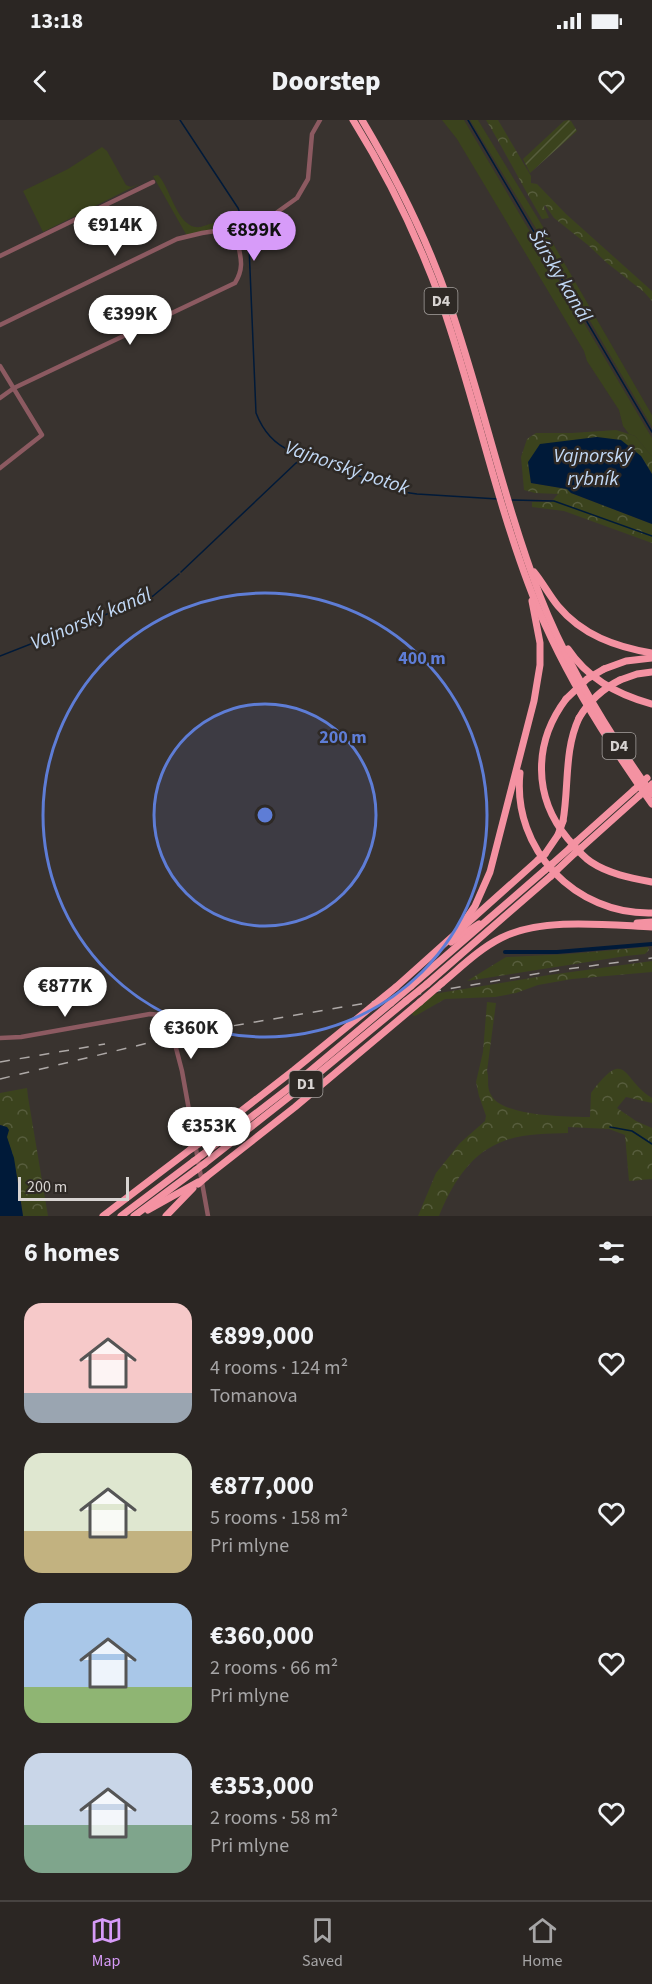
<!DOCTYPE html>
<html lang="en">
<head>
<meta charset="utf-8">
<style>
	body { margin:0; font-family:"Source Sans 3",sans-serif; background:#332e2b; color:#f1f3f6; height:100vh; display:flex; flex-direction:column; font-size:22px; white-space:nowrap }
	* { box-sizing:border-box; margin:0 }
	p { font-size:20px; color:#a6a5a6 }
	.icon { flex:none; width:33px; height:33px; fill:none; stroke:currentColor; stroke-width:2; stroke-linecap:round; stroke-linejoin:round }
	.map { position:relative; height:1096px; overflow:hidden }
	.side { display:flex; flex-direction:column; background:#2b2623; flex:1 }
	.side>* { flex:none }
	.scale { position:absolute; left:18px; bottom:15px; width:111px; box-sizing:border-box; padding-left:6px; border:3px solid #d8d4d2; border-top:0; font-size:16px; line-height:21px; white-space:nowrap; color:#d8d4d2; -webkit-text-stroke:4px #2e2925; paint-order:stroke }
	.price { position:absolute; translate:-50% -51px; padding:0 14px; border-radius:21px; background:#fff; color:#222; font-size:20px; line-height:39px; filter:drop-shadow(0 2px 3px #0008) }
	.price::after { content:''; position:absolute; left:50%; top:36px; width:18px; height:14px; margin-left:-9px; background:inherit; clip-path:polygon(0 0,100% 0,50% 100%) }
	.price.current { background:#d79bf9; color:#111 }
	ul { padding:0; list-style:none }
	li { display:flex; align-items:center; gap:18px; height:150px; padding:0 24px }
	li span { display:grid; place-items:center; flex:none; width:168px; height:120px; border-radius:18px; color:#555 }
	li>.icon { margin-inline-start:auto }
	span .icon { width:72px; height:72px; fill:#fffc; stroke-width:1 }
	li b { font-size:26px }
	h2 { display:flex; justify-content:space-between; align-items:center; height:72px; padding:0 24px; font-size:26px }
	.status { display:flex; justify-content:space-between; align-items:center; height:42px; padding:0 30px; background:#2b2623; direction:ltr }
	.status svg { height:16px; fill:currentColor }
	header { display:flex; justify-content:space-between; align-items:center; height:78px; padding:0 24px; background:#2b2623; font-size:27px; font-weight:800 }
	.tab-bar { display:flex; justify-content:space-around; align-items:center; height:84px; border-top:2px solid #474341; background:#2b2623; font-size:16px; color:#a6a5a6 }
	.tab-bar a { display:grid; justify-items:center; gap:3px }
	.tab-bar .current { color:#d79bf9 }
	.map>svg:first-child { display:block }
	.grass { fill:#3b431d }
	.forest { fill:url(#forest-crowns) }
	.garden { fill:url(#garden-furrows) }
	.water { fill:#001a39 }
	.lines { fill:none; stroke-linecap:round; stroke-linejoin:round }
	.stream { stroke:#001a39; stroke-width:1.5 }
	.canal { stroke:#001a39; stroke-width:4 }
	.minor { stroke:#8c5a61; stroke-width:4.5 }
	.highway { stroke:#f492a2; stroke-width:7 }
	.rail { stroke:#aea9a7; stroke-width:1.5; stroke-dasharray:10 10; stroke-linecap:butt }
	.highway-bridge { stroke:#f492a2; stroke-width:7 }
	.ring { fill:none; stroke:#5e7dd6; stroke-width:3 }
	.labels { text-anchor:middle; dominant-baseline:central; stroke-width:5; stroke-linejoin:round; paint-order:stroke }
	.shield { fill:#2e2925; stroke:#a5a19e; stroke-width:1.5 }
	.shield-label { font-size:16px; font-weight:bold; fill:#d8d4d2 }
	.water-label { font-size:20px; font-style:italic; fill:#c2d9f6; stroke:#2e2925 }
	.centre { fill:#5e7dd6; stroke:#2e2925; stroke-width:3 }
	.ring-label { font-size:18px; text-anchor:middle; font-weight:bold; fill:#5e7dd6; stroke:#2e2925; stroke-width:5; stroke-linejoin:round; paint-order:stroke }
</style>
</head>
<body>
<div class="status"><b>13:18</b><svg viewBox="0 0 49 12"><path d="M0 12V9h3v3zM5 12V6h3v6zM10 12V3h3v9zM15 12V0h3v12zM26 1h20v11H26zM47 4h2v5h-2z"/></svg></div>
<header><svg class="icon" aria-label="back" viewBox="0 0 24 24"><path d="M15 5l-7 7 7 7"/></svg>Doorstep<svg class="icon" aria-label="heart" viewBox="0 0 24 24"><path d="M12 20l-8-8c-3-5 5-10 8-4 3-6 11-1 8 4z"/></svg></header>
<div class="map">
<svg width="652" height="1096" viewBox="0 0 652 1096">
	<defs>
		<pattern id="forest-crowns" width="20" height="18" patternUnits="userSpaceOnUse" patternTransform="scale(1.5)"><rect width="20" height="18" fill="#3b431d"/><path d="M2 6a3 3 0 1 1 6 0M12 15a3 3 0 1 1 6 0" fill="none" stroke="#575d3d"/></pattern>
		<pattern id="garden-furrows" width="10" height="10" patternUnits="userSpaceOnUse" patternTransform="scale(1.5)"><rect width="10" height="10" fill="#3b431d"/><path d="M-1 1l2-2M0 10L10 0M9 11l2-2" fill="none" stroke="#575d3d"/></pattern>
	</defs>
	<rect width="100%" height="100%" fill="#39332f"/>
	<g class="grass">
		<path d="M442,0H464L652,318V337L635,316L629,314L623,306L619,290L587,241L584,231L457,19Z"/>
		<path d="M470,0H478L551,120L652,295V307L535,107Z"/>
		<path d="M102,27L107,31L126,65L131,67L139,64L43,112L23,71L68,49Z"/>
		<path d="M158,55C170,67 176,103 195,107C202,108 207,104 214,103C222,101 228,101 233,93L236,108L187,116L153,56Z"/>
	</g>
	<g class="forest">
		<path d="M486,0H498L531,56V63L537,64L566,94L652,171V181L644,172L607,143L588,125L554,98L545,85L544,87L549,98L542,99C522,66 506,33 486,0Z"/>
		<path d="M616,310L635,316L644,327L652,337V354L641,336L597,317L571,321L528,342L531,363L567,369L571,373L652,404V423L564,391L532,387V382H551L558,374L535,373L524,370L521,337L527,319L536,313H572Z"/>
		<path d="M648,827L649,830L645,834L626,836L467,861L506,837L569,834Z"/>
		<path d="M652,841V852L572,859L538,865L516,873L495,877L445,879L417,895L414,896L412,894V892L433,874L549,855Z"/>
		<path d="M487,882L496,883L487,951C490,961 485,967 493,978C507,996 568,997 590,997L591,973C627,925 622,960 652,978V983L626,977L617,988L636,1001L652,1008V1059L629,1061L625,1015L609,1009L568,1007V1013C546,1014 520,1013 499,1023C468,1036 451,1067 439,1096H418L436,1053L460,1023L485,1001L486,996L479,976L476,962L483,932Z"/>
		<path d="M27,968L28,977L48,1096H23C19,1065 14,1034 2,1005H0V973Z"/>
	</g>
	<path class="garden" d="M568,0L571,1L577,11L530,53L523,39L564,1Z"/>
	<g class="water">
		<path d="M597,317L621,320L641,336L652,354V404L571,373L567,369L531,363L528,342L540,324Z"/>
		<path d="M0,1005L7,1007L9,1010L7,1017L14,1038L23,1096H0Z"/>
	</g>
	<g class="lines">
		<g class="stream">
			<path d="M180,0L238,88L245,106L249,126L256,293C263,311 274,324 291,331L403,372L417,374L498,379"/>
			<path d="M468,0L652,312"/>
			<path d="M512,380L554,381L652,416"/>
			<path d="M181,452L296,343L307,338"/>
			<path d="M0,536L153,476L179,454"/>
			<path d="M610,1007L632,1011L652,1024"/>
		</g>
		<path class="canal" d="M505,832H557L652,824"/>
		<g class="minor">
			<path d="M0,136L153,62"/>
			<path d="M0,205L177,119L202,113L255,105L276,93L297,78L308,59L312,14L320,0"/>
			<path d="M0,246L42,315L0,348"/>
			<path d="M0,278L14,268L235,163C248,142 236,130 236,108"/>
			<path d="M0,918L21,917L150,894L162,895L170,905L182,951L208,1096"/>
		</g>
		<g class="highway">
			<path d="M353,0C389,58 419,120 442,184C474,276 494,372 528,463C557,542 603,615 652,684"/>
			<path d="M362,0C396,57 426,117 448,180C482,278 503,379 540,476C567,546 608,612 652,674"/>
			<path d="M534,452C543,463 549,475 558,486C582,515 616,527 652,533"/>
			<path d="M568,529C588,559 618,575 652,584"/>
			<path d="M604,549L626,541L652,538"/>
			<path d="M620,560L637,554L652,552"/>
			<path d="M566,579C533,623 533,677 568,719C575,727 582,736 591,742C609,754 631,758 652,762"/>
			<path d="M520,653C512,730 576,795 652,793"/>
			<path d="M563,701C569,667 564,630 579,598"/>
			<path d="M576,722L634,670"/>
			<path d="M581,728L639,676"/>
			<path d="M545,734L558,715"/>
			<path d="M552,744L570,728"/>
			<path d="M557,750L575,733"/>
			<path d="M637,803L652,802"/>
			<path d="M457,812L475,786L490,752L534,581L540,545V523L532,481"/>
			<path d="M451,822L479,804"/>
			<path d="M442,863C460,848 479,829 501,818C541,797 608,805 652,807"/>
			<path d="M427,864L551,756"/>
			<path d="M411,866L545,750"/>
			<path d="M396,867L538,740"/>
			<path d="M200,1023L294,950L375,884"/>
			<path d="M202,1035L303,957L391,883"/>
			<path d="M204,1044L308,962L406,881"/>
			<path d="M206,1057L295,987L420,882"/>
			<path d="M148,1090L198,1062"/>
			<path d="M103,1096L191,1029"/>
			<path d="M121,1096L194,1041"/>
			<path d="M134,1096L196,1050"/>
			<path d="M166,1096L193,1068"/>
		</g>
		<g class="rail">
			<path d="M0,942L105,924"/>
			<path d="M0,959L185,914L559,850L652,838"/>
		</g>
		<g class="highway-bridge">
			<path d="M566,579L587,559L604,549"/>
			<path d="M579,598C589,581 602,569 620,560"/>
			<path d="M634,670L647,658"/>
			<path d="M639,676L652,664"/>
			<path d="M558,715L563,701"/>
			<path d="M570,728L576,722"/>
			<path d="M575,733L581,728"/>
			<path d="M538,740L545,734"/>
			<path d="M545,750L552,744"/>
			<path d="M551,756L557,750"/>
			<path d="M406,881L427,864"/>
			<path d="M420,882L442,863"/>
			<path d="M391,883L411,866"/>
			<path d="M375,884L396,867"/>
			<path d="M191,1029L200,1023"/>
			<path d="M194,1041L202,1035"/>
			<path d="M196,1050L204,1044"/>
			<path d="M198,1064L206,1057"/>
		</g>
	</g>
	<circle cx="265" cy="695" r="111" fill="#5e7dd6" fill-opacity=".12"/>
	<g class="ring">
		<circle cx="265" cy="695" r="111"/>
		<circle cx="265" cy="695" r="222"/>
	</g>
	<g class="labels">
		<g class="shield">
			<rect x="424.5" y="168" width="33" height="26" rx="4.5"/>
			<rect x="602.5" y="613" width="33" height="26" rx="4.5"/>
			<rect x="289.5" y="951" width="33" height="26" rx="4.5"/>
		</g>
		<g class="shield-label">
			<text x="441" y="181">D4</text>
			<text x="619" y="626">D4</text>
			<text x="306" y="964">D1</text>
		</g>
		<g class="water-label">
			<text transform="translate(560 156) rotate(59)">Šúrsky kanál</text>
			<text x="593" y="336">Vajnorský<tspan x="593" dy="23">rybník</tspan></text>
			<text transform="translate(347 348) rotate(19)">Vajnorský potok</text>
			<text transform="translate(91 499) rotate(-23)">Vajnorský kanál</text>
		</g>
	</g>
	<circle cx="265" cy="695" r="9" class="centre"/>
	<g class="ring-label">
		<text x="422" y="544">400 m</text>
		<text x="343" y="623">200 m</text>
	</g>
</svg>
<div class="scale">200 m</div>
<b class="price" style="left:115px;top:137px">€914K</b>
<b class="price current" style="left:254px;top:142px">€899K</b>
<b class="price" style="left:130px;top:226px">€399K</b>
<b class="price" style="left:65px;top:898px">€877K</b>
<b class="price" style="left:191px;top:940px">€360K</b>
<b class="price" style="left:209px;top:1038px">€353K</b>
</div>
<section class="side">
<h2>6 homes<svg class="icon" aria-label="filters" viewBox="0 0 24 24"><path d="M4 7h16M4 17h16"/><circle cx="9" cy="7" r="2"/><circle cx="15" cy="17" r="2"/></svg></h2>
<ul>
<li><span style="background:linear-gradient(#f6c9c9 75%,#9aa5b1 0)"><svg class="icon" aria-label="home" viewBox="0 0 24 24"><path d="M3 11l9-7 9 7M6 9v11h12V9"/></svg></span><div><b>€899,000</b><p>4 rooms · 124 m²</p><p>Tomanova</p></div><svg class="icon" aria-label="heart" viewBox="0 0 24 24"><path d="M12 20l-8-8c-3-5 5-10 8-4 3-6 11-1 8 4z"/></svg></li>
<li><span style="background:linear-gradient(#dfe7d0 65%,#c2b280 0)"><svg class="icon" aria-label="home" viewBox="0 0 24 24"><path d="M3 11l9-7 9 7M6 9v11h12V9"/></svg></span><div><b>€877,000</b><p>5 rooms · 158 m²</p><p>Pri mlyne</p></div><svg class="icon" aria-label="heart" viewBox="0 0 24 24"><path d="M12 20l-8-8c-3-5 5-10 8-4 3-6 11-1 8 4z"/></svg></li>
<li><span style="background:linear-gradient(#a9c7e8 70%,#8fb573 0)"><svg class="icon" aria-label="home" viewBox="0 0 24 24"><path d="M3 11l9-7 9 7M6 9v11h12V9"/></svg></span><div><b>€360,000</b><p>2 rooms · 66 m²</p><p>Pri mlyne</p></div><svg class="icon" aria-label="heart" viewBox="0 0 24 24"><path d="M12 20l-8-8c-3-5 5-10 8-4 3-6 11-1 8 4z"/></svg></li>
<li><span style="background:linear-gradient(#c9d6e8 60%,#7fa58c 0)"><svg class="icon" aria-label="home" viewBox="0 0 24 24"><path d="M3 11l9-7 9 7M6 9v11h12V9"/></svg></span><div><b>€353,000</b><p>2 rooms · 58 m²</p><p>Pri mlyne</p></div><svg class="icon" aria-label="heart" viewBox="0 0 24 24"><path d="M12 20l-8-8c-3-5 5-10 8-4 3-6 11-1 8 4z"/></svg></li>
</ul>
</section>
<nav class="tab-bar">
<a class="current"><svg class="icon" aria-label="map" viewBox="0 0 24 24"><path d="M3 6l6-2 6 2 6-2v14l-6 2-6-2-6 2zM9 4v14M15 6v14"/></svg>Map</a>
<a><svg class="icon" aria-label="saved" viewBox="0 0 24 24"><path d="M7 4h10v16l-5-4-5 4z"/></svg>Saved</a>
<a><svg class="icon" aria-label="home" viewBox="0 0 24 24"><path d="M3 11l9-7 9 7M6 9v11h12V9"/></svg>Home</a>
</nav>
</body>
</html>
